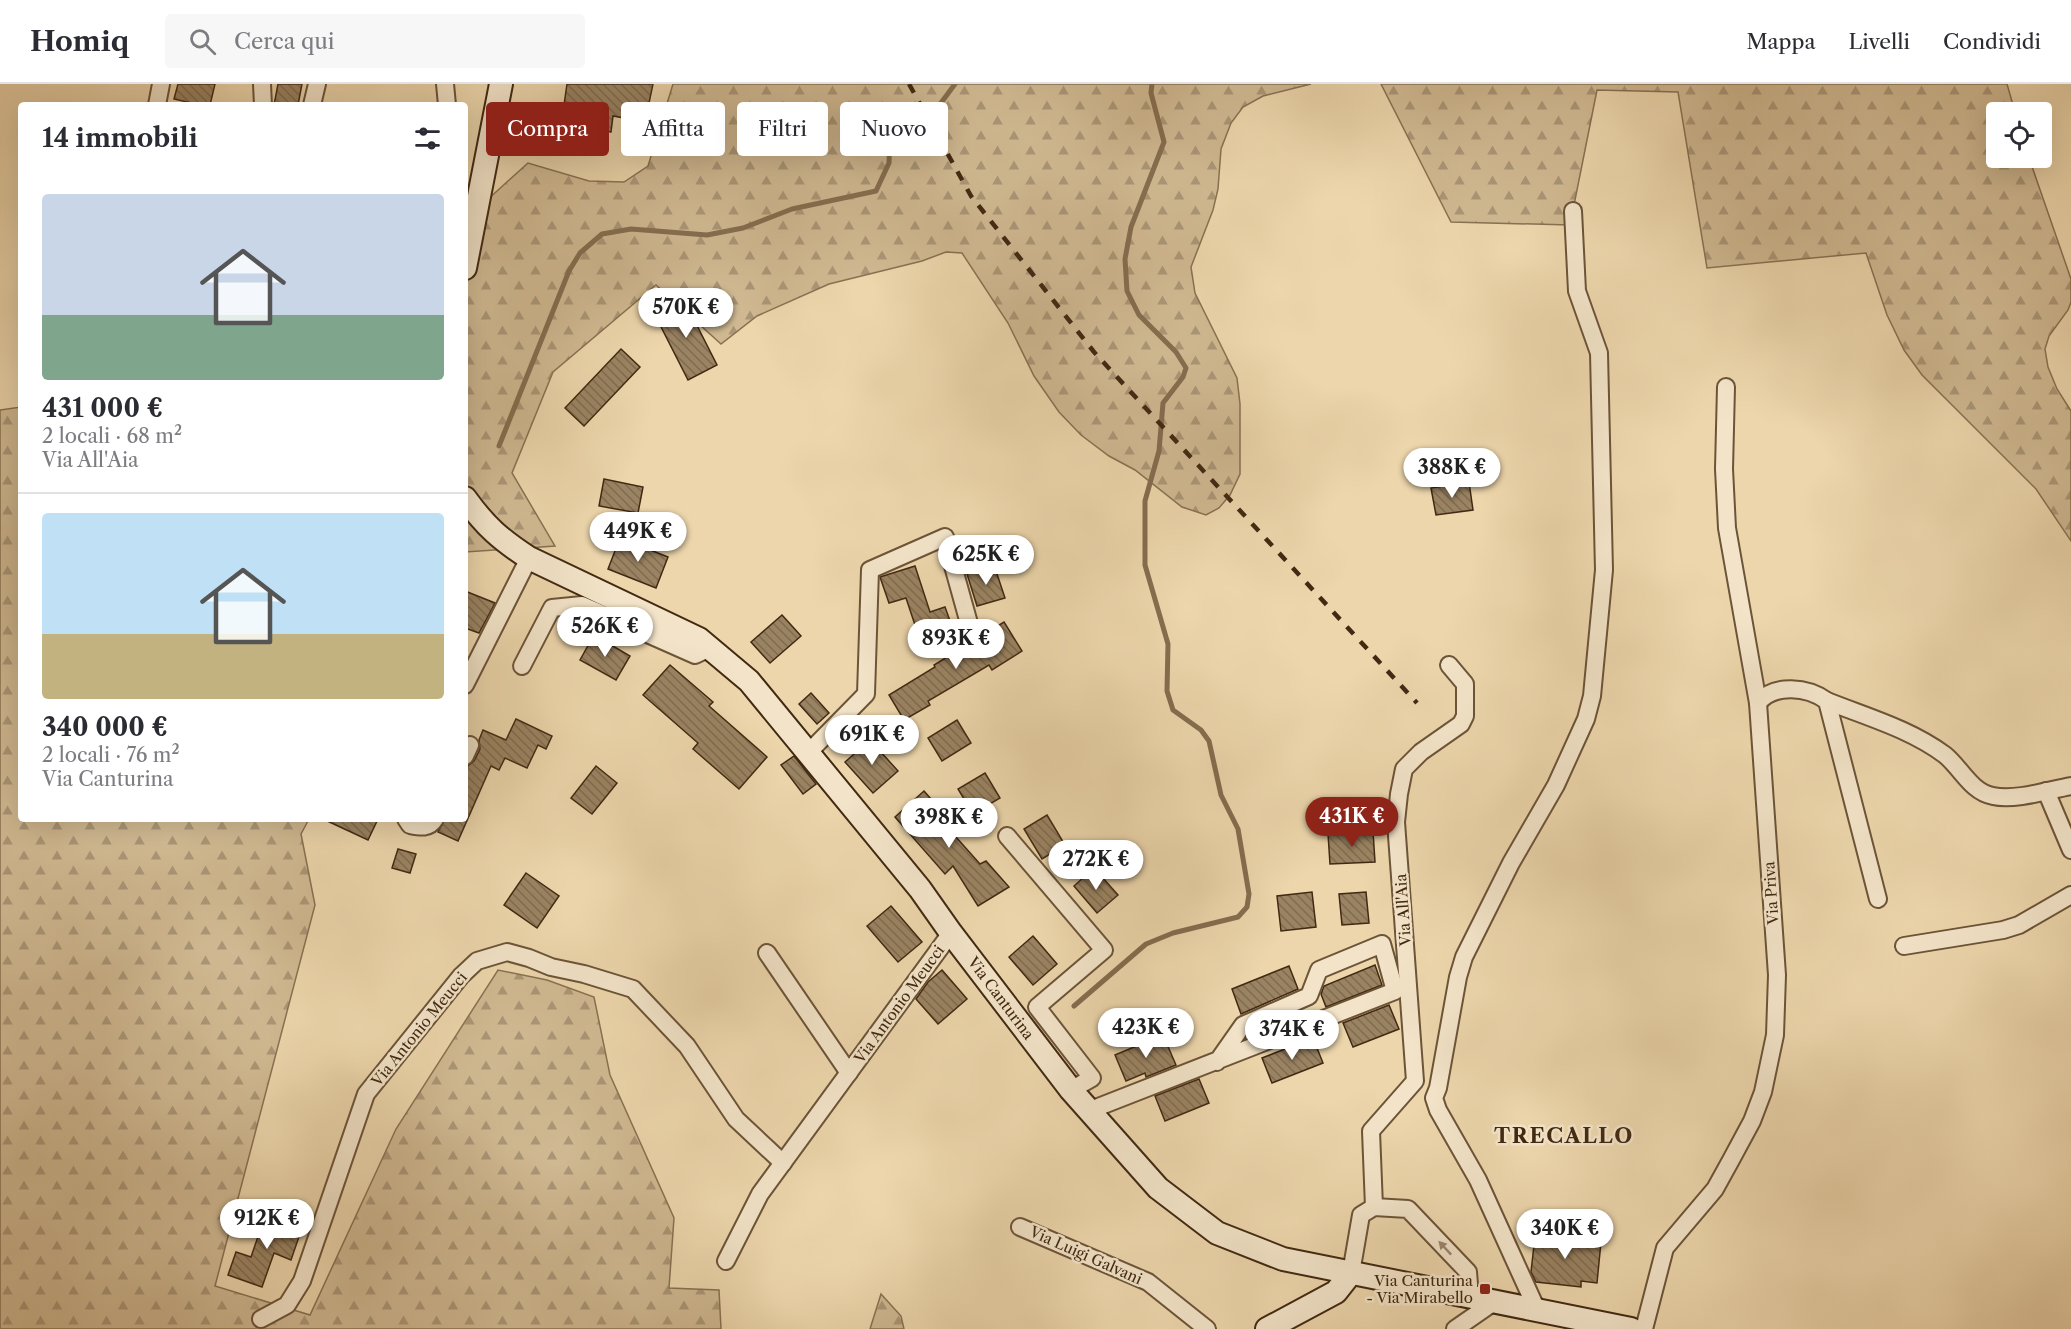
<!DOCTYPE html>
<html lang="it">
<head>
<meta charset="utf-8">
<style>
	body { margin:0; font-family:"Libre Caslon Text",serif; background:#f7f7f7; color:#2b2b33; height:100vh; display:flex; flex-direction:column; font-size:22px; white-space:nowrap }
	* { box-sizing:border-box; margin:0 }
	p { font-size:20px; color:#7c7c81 }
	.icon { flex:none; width:33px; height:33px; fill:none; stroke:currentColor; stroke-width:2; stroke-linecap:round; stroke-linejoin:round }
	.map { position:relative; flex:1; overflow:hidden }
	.drawer { position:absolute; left:18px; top:18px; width:450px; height:720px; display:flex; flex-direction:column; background:#fff; border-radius:6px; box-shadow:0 6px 24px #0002 }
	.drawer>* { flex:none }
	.hud { position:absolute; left:486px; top:18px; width:570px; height:54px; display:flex; gap:12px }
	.tools { position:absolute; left:1986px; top:18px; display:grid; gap:12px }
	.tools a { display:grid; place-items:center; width:66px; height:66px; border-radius:6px; background:#fff; box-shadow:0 6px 24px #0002; font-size:30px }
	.price { position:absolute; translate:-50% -51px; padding:0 14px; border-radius:21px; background:#fff; color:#222; font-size:20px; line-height:39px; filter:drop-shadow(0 2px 3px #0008) }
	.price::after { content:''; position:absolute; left:50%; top:36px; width:18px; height:14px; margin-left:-9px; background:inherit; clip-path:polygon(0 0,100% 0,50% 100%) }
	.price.selected { background:#8f2418; color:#fff }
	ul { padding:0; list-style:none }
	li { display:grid; align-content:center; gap:12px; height:318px; padding:0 24px }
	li+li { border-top:2px solid #e1e1e2 }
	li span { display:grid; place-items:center; height:186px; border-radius:6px; color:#555 }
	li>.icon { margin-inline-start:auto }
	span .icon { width:108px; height:108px; fill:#fffc; stroke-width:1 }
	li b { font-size:26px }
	h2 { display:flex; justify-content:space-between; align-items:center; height:72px; padding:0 24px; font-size:26px }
	.tag { padding:0 21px; border-radius:6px; background:#fff; box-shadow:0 6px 24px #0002; font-size:21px; line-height:54px }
	.tag.selected { background:#8f2418; color:#fff }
	header { display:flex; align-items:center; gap:36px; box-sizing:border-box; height:84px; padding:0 30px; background:#fff; border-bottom:2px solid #e1e1e2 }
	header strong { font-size:28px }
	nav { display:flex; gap:33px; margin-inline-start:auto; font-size:21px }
	.search { width:420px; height:54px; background:#f7f7f7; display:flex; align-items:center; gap:15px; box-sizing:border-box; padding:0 21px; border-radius:6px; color:#7c7c81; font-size:22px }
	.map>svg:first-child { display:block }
	.forest { fill:url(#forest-firs); stroke:#887152; stroke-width:1.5 }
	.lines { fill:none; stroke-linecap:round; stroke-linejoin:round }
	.stream { stroke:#856d4f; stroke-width:5 }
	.building { fill:url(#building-back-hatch); stroke:#412912; stroke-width:1.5 }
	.street-casing { stroke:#6c5438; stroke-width:20 }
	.secondary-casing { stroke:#412912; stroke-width:26 }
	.street { stroke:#f3e4c9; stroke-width:16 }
	.secondary { stroke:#f3e4c9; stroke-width:22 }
	.rail { stroke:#412912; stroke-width:4.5; stroke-dasharray:10 10; stroke-linecap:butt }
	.oneway { fill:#9a866e }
	.poi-dot { fill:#8f2418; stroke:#f3e4c9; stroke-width:2 }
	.labels { text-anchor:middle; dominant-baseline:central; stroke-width:5; stroke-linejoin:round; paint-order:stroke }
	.street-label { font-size:15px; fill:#412912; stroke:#f3e4c9 }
	.poi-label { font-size:15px; fill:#412912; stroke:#f3e4c9; text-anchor:end }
	.district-label { font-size:21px; font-weight:bold; letter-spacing:1.5px; fill:#412912; stroke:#f3e4c9 }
</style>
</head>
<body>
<header>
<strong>Homiq</strong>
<div class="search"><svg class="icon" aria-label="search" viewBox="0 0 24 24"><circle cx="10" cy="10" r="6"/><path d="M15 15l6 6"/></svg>Cerca qui</div>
<nav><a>Mappa</a><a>Livelli</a><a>Condividi</a></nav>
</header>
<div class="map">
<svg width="2071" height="1245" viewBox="0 0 2071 1245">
	<defs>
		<pattern id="forest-firs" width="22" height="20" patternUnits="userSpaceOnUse" patternTransform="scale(1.5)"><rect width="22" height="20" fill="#d0b992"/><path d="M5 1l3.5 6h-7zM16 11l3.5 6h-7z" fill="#aa9676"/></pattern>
		<pattern id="building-back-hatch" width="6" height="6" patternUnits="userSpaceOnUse" patternTransform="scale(1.5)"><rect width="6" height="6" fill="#9a8362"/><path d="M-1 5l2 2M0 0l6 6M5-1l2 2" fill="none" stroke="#7f6b4f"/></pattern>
	</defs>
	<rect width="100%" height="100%" fill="#edd6ac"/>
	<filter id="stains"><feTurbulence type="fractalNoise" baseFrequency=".00333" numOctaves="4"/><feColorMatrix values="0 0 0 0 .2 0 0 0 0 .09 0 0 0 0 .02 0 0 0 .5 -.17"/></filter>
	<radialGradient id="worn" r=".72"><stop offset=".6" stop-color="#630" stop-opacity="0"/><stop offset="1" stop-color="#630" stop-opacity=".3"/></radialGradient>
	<g class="forest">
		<path d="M673,0H1311L1263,12L1243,23L1231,39L1221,65L1218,105L1213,126L1191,183L1195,209L1237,294L1240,320V390L1230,411L1219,424L1206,431L1182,423L1135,386L1109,372L1081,351L1059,328L1034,292L1008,239L962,169L946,168L922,177L829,200L757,232L721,260L656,201L553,288L512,389L555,462L465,468V136L528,79L589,97L624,98L648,82Z"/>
		<path d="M1381,0H2007L2015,28H1996V74H2029L2071,195V218L2068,226L2049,252L2045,265L2048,283L2057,305L2071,327V457L2036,405L1922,291L1904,266L1887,231L1866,169L1707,184L1678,8L1597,6L1570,141L1451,138Z"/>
		<path d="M21,323V735H309L301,750L315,821L215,1202L310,1231L396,1045L498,886L547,896L594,913L610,991L674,1134L669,1204L719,1206L721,1245H0V326Z"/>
		<path d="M881,1210L901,1232L904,1245H870Z"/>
	</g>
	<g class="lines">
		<g class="stream">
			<path d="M499,362L569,187L580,169L602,150L631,145L707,151L743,144L792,125L876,107L889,79L890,45L935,27L955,0"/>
			<path d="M1074,922L1146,860L1173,849L1238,833L1247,823L1249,810L1238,745L1221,711L1209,657L1201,646L1173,626L1167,607L1168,560L1145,481V417L1159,367L1163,319L1183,293L1186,284L1176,268L1139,231L1127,207L1125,175L1131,143L1164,58L1151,9L1152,0"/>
		</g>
	</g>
	<g class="building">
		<path d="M178,0H215L210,21H200L174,15Z"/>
		<path d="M278,0H302L298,21H274Z"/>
		<path d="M567,0H653L645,38L613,32L611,48L561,42Z"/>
		<path d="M683,214L717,281L688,296L654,229Z"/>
		<path d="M621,265L640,283L584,342L565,324Z"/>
		<path d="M604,395L643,403L638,429L599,422Z"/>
		<path d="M1469,398L1473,426L1436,431L1431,404Z"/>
		<path d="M620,454L668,473L656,504L608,485Z"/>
		<path d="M994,481L1005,514L977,522L967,490Z"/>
		<path d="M915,482L930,528L945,523L954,548L921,559L906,514L889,519L880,493Z"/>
		<path d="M465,507L495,519L479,549L465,544Z"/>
		<path d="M782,531L801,552L770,579L751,558Z"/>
		<path d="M1004,538L1022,567L992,586L989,581L928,617L930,621L904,636L889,611L935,583L934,581Z"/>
		<path d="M594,551L630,572L616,596L580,576Z"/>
		<path d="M670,581L713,618L709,622L767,673L739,705L693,665L698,659L643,611Z"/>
		<path d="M811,609L829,629L817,640L799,620Z"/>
		<path d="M516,635L552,652L546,665L538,661L527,684L505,674L499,686L491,682L458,757L438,748L445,735H465V688L468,682L474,677L480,665L479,656L483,646L506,656Z"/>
		<path d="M957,636L971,659L942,677L928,654Z"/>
		<path d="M870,656L898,687L873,709L845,678Z"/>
		<path d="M794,672L816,700L803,710L781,681Z"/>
		<path d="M596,682L617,699L592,730L571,714Z"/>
		<path d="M985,689L1000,714L973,730L958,705Z"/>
		<path d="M924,707L944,730L939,734L980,780L986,777L1009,803L978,822L953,782L945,790L895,733Z"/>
		<path d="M1047,731L1065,761L1042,775L1024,745Z"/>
		<path d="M323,735H378L368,756Z"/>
		<path d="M1373,747L1375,778L1330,780L1328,750Z"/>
		<path d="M398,765L416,770L410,789L392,784Z"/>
		<path d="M1094,784L1118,811L1097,829L1074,802Z"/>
		<path d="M526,789L559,812L537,844L504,821Z"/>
		<path d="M1312,808L1316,843L1281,847L1277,812Z"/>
		<path d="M1366,808L1369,839L1342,841L1339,810Z"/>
		<path d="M891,822L922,858L898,878L867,842Z"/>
		<path d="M1033,852L1057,880L1033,901L1009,873Z"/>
		<path d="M1375,881L1382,901L1326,923L1321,910L1324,902Z"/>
		<path d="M1289,882L1298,905L1241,930L1232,905Z"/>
		<path d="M942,886L967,915L938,940L916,915L928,898Z"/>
		<path d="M1389,921L1399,945L1353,963L1343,939Z"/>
		<path d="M1163,951L1176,981L1146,993L1145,989L1126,997L1115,971Z"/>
		<path d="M1313,954L1323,979L1272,999L1262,974Z"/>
		<path d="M1199,995L1209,1019L1165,1037L1155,1012Z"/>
		<path d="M266,1129L303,1141L291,1176L274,1169L262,1203L228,1191L236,1168L251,1173Z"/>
		<path d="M1556,1144L1575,1146L1574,1156L1601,1158L1597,1199L1581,1197V1203L1536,1198L1531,1188L1535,1152L1555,1154Z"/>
	</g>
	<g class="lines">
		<defs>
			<g id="street">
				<path d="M262,0L263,21"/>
				<path d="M445,0L447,21"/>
				<path d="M157,21L161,0"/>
				<path d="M312,21L317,0"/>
				<path d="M522,582L552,524L582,521L695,571L710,564"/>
				<path d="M465,601L529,474"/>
				<path d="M1827,617C1867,633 1910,645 1945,671C1961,684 1971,708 1993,712C2015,717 2049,706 2071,702"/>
				<path d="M1758,619C1774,599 1808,603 1827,617L1878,815"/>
				<path d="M808,669L866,610L870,486L945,453L970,543"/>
				<path d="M465,672L470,661"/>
				<path d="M2046,707L2071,766"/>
				<path d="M406,735L410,741C420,743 429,745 435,735"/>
				<path d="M1007,752L1104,866L1037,923L1092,994L1071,1006"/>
				<path d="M1904,862L2003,846L2019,841L2071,811"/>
				<path d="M767,869L849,989"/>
				<path d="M1088,1027L1395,907L1382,860L1319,886L1309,912L1243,941L1217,978"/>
				<path d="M1374,1123L1371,1047L1415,997L1396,738L1399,710L1404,685L1421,668L1461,640L1465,632V600L1449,581"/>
				<path d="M1020,1143L1148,1198L1207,1245"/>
				<path d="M726,1177L760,1110L951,849"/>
				<path d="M1351,1189L1361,1131L1374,1123L1408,1125L1468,1188L1470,1213"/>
				<path d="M1537,1226L1478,1096L1438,1026L1434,1014L1438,1004L1458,893L1464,873L1511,779L1556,701L1586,635L1592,612L1604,486L1599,269L1577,207L1573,127"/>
				<path d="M261,1235L287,1221L302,1197L366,1010L461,892L477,877L507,868L529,874L551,883L584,890L633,905L687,962L736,1035L783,1079"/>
				<path d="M1455,1245L1494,1218"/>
				<path d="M1644,1245L1665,1164L1715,1105L1731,1076L1752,1037L1763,1008L1775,951L1777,891L1758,619L1727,444L1724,385L1726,303"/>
			</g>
			<g id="secondary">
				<path d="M465,184L501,0"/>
				<path d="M465,414C485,442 501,456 529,474L699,555L749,597L920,805L951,849L1071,1006L1158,1104L1217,1149L1283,1175L1631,1245"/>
				<path d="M1267,1245L1336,1208L1351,1189"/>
			</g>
		</defs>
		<use href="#street" class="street-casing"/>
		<use href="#secondary" class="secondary-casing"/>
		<use href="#street" class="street"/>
		<use href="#secondary" class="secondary"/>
		<path class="rail" d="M909,0L971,112L1094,268L1417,619"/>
	</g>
	<defs><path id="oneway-solid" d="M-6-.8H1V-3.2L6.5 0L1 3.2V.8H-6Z" transform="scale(1.5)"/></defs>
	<use class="oneway" href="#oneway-solid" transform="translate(1445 1164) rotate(-133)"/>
	<rect class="poi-dot" x="1479" y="1199" width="12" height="12" rx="3"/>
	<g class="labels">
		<g class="street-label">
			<text transform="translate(1771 809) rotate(-94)">Via Priva</text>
			<text transform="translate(1403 826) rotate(-94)">Via All'Aia</text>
			<text transform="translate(1001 914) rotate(53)">Via Canturina</text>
			<text transform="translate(899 920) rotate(-54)">Via Antonio Meucci</text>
			<text transform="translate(419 945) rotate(-51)">Via Antonio Meucci</text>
			<text transform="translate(1086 1171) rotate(24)">Via Luigi Galvani</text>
		</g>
		<g class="poi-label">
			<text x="1473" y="1196">Via Canturina<tspan x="1473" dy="17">- Via Mirabello</tspan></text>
		</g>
		<g class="district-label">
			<text x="1564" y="1051">TRECALLO</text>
		</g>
	</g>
	<rect width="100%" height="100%" filter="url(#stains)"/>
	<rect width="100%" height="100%" fill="url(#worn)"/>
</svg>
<div class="tools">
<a><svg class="icon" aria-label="locate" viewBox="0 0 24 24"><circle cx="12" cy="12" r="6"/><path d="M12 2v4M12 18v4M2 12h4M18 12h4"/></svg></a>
</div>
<b class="price" style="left:686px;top:255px">570K €</b>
<b class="price" style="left:1452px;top:415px">388K €</b>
<b class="price" style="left:638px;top:479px">449K €</b>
<b class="price" style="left:986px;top:502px">625K €</b>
<b class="price" style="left:605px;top:574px">526K €</b>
<b class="price" style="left:956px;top:586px">893K €</b>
<b class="price" style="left:872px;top:682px">691K €</b>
<b class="price selected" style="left:1352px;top:764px">431K €</b>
<b class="price" style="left:949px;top:765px">398K €</b>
<b class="price" style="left:1096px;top:807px">272K €</b>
<b class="price" style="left:1146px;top:975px">423K €</b>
<b class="price" style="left:1292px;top:977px">374K €</b>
<b class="price" style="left:267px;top:1166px">912K €</b>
<b class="price" style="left:1565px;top:1176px">340K €</b>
<div class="hud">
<a class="tag selected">Compra</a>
<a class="tag">Affitta</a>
<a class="tag">Filtri</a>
<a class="tag">Nuovo</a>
</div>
<section class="drawer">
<h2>14 immobili<svg class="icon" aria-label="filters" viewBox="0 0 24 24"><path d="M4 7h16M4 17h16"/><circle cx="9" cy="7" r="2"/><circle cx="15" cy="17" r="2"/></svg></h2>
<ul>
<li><span style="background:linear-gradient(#c9d6e8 65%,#7fa58c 0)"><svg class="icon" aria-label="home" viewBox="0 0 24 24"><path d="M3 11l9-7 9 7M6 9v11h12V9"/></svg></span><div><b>431 000 €</b><p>2 locali · 68 m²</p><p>Via All'Aia</p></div></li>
<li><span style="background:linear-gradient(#bfe0f5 65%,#c2b280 0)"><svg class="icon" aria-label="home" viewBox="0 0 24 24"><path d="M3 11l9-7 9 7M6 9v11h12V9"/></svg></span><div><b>340 000 €</b><p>2 locali · 76 m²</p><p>Via Canturina</p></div></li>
</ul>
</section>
</div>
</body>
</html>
